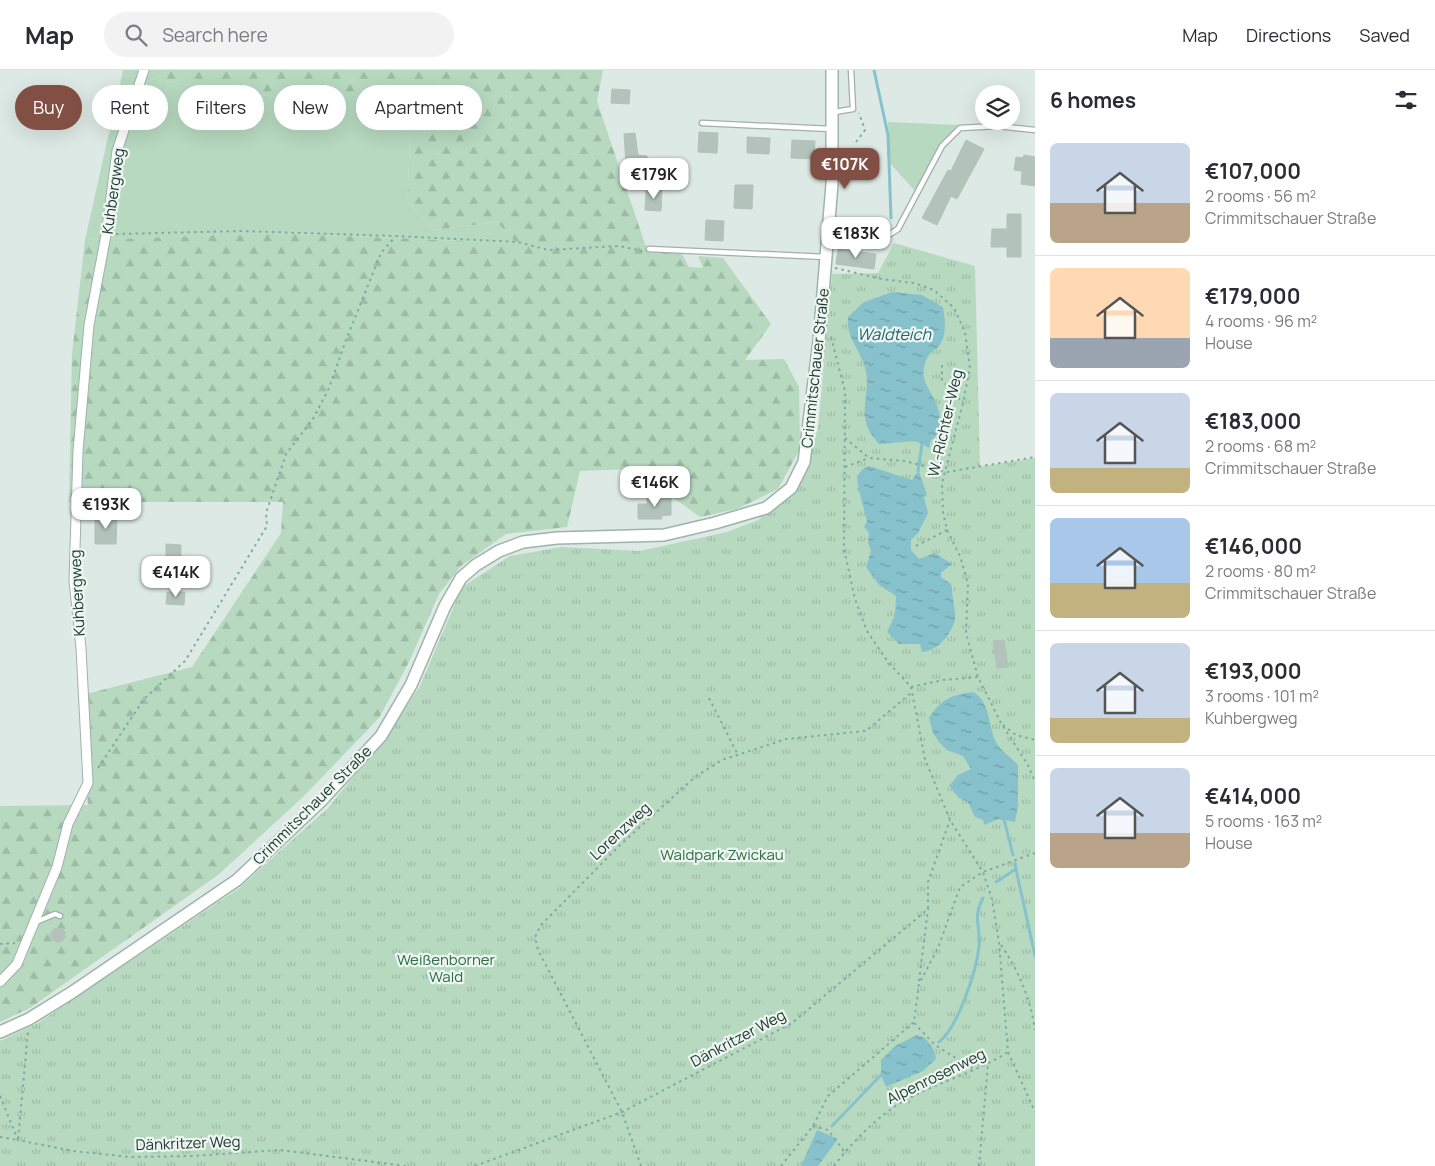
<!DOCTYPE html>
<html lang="en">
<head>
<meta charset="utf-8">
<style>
	body { margin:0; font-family:Manrope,sans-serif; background:#f2f2f3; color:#2b2b33; height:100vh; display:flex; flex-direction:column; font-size:19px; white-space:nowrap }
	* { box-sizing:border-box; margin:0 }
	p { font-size:16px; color:#7c7c81 }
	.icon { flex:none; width:28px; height:28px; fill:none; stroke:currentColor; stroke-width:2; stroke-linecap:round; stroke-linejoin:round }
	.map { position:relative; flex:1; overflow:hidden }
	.details { display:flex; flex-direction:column; background:#fff; width:400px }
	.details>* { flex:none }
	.guide { position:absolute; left:15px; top:15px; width:475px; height:45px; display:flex; gap:10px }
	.buttons { position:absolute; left:975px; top:15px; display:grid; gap:10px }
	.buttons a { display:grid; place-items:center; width:45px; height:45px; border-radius:50%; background:#fff; box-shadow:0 5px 20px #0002; font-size:25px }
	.price { position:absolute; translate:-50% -42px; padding:0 11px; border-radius:10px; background:#fff; color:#222; font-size:16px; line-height:32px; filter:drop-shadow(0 1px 2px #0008) }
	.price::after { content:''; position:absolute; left:50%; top:30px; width:15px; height:11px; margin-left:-8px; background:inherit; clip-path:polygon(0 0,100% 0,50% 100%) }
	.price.selected { background:#824f44; color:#fff }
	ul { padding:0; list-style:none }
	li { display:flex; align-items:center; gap:15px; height:125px; padding:0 15px }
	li+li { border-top:1px solid #e1e1e2 }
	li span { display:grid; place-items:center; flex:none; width:140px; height:100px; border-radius:8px; color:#555 }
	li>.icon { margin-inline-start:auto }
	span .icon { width:60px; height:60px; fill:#fffc; stroke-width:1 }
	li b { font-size:21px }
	h2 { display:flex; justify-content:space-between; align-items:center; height:60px; padding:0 15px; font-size:21px }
	.tag { padding:0 18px; border-radius:22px; background:#fff; box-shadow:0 5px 20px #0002; font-size:18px; line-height:45px }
	.tag.selected { background:#824f44; color:#fff }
	header { display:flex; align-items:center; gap:30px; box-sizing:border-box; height:70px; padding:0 25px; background:#fff; border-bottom:1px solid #e1e1e2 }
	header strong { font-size:24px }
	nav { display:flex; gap:28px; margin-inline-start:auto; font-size:18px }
	.search { width:350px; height:45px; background:#f2f2f3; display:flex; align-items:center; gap:12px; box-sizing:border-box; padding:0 18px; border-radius:28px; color:#7c7c81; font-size:19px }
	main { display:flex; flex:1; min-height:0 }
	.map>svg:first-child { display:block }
	.grass { fill:#b7d9c0 }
	.forest { fill:url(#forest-firs) }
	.park { fill:url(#park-tufts) }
	.water { fill:url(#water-ripples) }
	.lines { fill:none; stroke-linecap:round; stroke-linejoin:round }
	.stream { stroke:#87c2cc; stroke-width:3 }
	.building { fill:#b3c3bc; stroke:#b0c2ba }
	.service-casing { stroke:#a1b0ab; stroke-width:7 }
	.minor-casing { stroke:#a1b0ab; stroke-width:11 }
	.secondary-casing { stroke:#9db4ab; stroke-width:14 }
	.path { stroke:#7fab9d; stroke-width:2; stroke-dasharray:2.5 4; stroke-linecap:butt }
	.service { stroke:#fff; stroke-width:4.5 }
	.minor { stroke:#fff; stroke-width:9 }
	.secondary { stroke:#fff; stroke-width:11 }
	.labels { text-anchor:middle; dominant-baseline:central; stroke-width:4.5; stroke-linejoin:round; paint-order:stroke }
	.street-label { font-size:15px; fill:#203731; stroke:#edf6f1 }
	.park-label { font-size:15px; fill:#2c6c44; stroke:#edf6f1 }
	.water-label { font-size:16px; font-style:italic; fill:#1d6370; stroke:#edf6f1 }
</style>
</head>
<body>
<header>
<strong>Map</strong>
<div class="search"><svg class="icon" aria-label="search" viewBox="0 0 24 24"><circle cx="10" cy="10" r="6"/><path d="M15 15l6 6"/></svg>Search here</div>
<nav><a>Map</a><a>Directions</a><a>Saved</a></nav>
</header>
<main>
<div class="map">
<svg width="1035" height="1096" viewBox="0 0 1035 1096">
	<defs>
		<pattern id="forest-firs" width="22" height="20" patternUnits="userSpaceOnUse" patternTransform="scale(1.25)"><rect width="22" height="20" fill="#b7d9c0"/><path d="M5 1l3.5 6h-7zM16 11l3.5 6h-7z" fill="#9dbba5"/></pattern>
		<pattern id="park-tufts" width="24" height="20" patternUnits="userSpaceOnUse" patternTransform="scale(1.25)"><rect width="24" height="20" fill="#b7d9c0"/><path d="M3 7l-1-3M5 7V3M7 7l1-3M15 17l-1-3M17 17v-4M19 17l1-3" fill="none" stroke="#9dbba5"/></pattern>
		<pattern id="water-ripples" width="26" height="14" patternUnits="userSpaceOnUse" patternTransform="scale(1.25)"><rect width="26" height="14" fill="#87c2cc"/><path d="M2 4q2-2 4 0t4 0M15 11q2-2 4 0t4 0" fill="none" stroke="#6e9ea6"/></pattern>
	</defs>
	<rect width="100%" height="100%" fill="#dde9e4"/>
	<g class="grass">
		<path d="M122,5L289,29L411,50L407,131L434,160L497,152L516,173L273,163L85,170Z"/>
		<path d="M888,52L959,55L940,73L915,121L889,92Z"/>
	</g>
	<path class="forest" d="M123,0H603L597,31L647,180L681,182L689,197L703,198L698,186L723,188L771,254L745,290L784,289L799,317L800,379L778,419L737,439L700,447L634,399L580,401L567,457L506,464L461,496L439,524L409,592L379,648L303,727L218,805L30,938L0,952V736L88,735L78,626L192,597L281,463L283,432H69L72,284L85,170L273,163L516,173L497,152L434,160L407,131L411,50L289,29L122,5Z"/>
	<path class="park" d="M894,173L975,196L980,397L1035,388V1096H0V971L38,953L238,819L328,738L385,667L420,616L462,517L510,486L562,477L640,481L727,462L758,450L798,417L818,359L832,204L878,203Z"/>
	<g class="water">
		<path d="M892,222L922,225L943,237C945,250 948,268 937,278C930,283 926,287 924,297C921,311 931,321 936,333C940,342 940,350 941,359L931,371L929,378L916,371L879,374C852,346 873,327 865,297C859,278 846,267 848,247L864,232Z"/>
		<path d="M869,396L912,410L918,401L919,402L927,425L924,427L928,443L918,463L911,470V480L919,489L935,483L952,494L941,503V507L951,514C952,523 956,544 955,550C951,565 937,581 922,582L920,574H899L887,562L895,545L896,526L879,515L866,497L871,481L868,472L869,463L864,457L867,451C863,435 858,422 857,406L863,399Z"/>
		<path d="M973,622C990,631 988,654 995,670C1000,681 1010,686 1018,695V736L1015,752L999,749L984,755L983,750L975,747L968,732L959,728L949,716L958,705L971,699L963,686L947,680L939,672L933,663L929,648C941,629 951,625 973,622Z"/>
		<path d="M917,965C927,967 935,979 936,989L923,1001L886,1017L881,1005V990L895,976Z"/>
		<path d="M817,1060L838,1069L818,1096H801Z"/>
	</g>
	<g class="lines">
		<g class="stream">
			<path d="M874,0L888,65L891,148"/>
			<path d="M918,401L922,374"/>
			<path d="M1004,749L1013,785"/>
			<path d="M1016,799L1035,886"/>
			<path d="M996,812L1016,799L1015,793"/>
			<path d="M939,972C958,957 976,902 979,877C981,856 972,849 983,828"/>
			<path d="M832,1056L881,1005"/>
		</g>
	</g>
	<g class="building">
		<path d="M612,19L630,20L629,34L611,33Z"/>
		<path d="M699,62L718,63L717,83L698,82Z"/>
		<path d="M635,63L638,85L647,86V95L626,94L624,64Z"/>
		<path d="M747,67L770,68L769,84L747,83Z"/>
		<path d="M792,70L815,71L814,89L791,88Z"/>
		<path d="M966,70L984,79L957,129L951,126L937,155L922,148L948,100L951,101Z"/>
		<path d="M1024,85L1035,87V116L1021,114L1022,101L1014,100L1016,87L1023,88Z"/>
		<path d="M735,115H753L752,139L734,138Z"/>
		<path d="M646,120H662L661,141L645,140Z"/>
		<path d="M1007,144H1021V187H1007V177H991L992,159H1007Z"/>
		<path d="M706,150L724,151L723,171L705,170Z"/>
		<path d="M838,179L876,184L874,199L836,194Z"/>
		<path d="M671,426V445L661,446L662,449H638V434H647V427Z"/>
		<path d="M95,447H117L116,474H95Z"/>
		<path d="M166,474L181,475V500L166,499Z"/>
		<path d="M167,522H185L184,535L166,534Z"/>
		<path d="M1004,570L1008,597L997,598L993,571Z"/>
		<circle cx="58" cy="865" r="7"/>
	</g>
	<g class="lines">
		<defs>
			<g id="service">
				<path d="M834,42L853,39L851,0"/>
				<path d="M702,53L831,59"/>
				<path d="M829,169L887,166L898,159L942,76L960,58L998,56L1035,60"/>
				<path d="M649,179L826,187"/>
				<path d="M36,852L55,844L60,846"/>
			</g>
			<path id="minor" d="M0,912L17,894L57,797L68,754L88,713L81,578L74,511L78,381L89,255L106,165L117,81L144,0"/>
			<path id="secondary" d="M0,962L29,949L71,923L237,810L320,732L381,666L411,615L445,536L461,508L476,495L499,481L523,472L557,468L664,465L715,453L766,438L791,418L804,392L819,271L832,114V0"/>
		</defs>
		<use href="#service" class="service-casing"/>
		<use href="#minor" class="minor-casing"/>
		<use href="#secondary" class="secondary-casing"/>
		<g class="path">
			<path d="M856,72L865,60L859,43"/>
			<path d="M116,164L241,161L395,166L518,172L548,180L619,176L642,181"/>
			<path d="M835,198L882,209L914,213L934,220L954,238L965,262L970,298L963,333L942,413L943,442L947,460L960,486L968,514L966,563L978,607L1001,653L1028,695L1035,712"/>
			<path d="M831,267L845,321L844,479L855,529L867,561L888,592L911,617L925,689L950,750L983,802L992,829L999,873L1008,982L1035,1042"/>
			<path d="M942,295V310L963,333"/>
			<path d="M845,368L869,388L905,391L947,402L1035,387"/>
			<path d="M845,397L869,388"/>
			<path d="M916,476L947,460"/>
			<path d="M911,617L943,610L978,607"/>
			<path d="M709,628L737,683"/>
			<path d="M1003,655L1016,665L1035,670"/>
			<path d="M98,698L144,629L185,591L267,456L266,443L286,384L313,349L329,318L346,270L381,183L395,167"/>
			<path d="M0,874L15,873"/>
			<path d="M1001,875C1019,902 1030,927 1035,960"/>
			<path d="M919,911L928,839"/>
			<path d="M914,953L935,975L975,1000"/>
			<path d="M0,1026L18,1070L73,1081L131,1087L192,1086L280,1080L406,1096"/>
			<path d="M813,1056L828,1060L844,1081"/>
			<path d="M0,1067L18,1070L28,961"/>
			<path d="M475,1096L622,1042L792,953L928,839V812L950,750"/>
			<path d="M641,1096L622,1042L538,880L535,867L541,855L619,776L695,707L722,690L786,669L866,661L912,622"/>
			<path d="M781,1096L813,1056L828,1026L914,952L919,914L938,878L960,817L983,802L1035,783"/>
			<path d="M834,1096C851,1074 871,1053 894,1037C929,1014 972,1005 1008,982"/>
			<path d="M979,1096L988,994"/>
		</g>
		<use href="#service" class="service"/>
		<use href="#minor" class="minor"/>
		<use href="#secondary" class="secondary"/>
	</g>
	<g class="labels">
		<g class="street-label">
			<text transform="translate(113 121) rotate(-82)">Kuhbergweg</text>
			<text transform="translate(815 298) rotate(-84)">Crimmitschauer Straße</text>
			<text transform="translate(945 353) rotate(-77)">W.-Richter-Weg</text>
			<text transform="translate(77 523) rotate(-93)">Kuhbergweg</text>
			<text transform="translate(312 735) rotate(-45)">Crimmitschauer Straße</text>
			<text transform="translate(620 761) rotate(-43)">Lorenzweg</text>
			<text transform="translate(738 968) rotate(-28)">Dänkritzer Weg</text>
			<text transform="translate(936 1006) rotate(-26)">Alpenrosenweg</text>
			<text transform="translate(188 1073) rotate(-2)">Dänkritzer Weg</text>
		</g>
		<g class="park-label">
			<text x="722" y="784">Waldpark Zwickau</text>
			<text x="446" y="889">Weißenborner<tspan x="446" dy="17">Wald</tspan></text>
		</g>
		<g class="water-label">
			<text x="894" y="264">Waldteich</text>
		</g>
	</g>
</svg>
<div class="buttons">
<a><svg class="icon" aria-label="layers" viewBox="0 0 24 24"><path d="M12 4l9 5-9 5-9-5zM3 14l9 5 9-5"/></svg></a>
</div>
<b class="price selected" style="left:845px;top:120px">€107K</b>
<b class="price" style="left:654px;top:130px">€179K</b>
<b class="price" style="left:856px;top:189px">€183K</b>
<b class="price" style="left:655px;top:438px">€146K</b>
<b class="price" style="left:106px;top:460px">€193K</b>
<b class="price" style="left:176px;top:528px">€414K</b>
<div class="guide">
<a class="tag selected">Buy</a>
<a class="tag">Rent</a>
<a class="tag">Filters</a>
<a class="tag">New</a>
<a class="tag">Apartment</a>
</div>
</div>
<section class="details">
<h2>6 homes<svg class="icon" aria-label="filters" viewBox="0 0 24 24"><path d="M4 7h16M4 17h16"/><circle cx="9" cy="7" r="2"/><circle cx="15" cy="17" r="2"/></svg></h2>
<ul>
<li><span style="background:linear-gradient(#c9d6e8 60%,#b9a48a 0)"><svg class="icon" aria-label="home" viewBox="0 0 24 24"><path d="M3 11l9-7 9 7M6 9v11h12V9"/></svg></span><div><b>€107,000</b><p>2 rooms · 56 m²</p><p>Crimmitschauer Straße</p></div></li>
<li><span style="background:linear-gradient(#ffd9b3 70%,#9aa5b1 0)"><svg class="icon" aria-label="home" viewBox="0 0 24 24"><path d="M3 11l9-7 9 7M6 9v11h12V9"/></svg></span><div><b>€179,000</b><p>4 rooms · 96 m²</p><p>House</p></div></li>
<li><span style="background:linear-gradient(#c9d6e8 75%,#c2b280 0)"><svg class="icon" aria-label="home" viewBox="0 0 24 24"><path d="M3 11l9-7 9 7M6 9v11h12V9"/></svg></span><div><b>€183,000</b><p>2 rooms · 68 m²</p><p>Crimmitschauer Straße</p></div></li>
<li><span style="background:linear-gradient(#a9c7e8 65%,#c2b280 0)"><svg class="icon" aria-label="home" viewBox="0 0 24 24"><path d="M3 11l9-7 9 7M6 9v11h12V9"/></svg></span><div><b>€146,000</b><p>2 rooms · 80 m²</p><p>Crimmitschauer Straße</p></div></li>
<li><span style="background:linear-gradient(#c9d6e8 75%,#c2b280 0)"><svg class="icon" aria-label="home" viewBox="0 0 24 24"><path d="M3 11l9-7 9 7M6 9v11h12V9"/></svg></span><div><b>€193,000</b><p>3 rooms · 101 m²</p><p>Kuhbergweg</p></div></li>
<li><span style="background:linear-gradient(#c9d6e8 65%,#b9a48a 0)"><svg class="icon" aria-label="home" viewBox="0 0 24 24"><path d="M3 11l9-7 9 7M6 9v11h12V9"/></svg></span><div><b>€414,000</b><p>5 rooms · 163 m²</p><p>House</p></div></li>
</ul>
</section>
</main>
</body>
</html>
